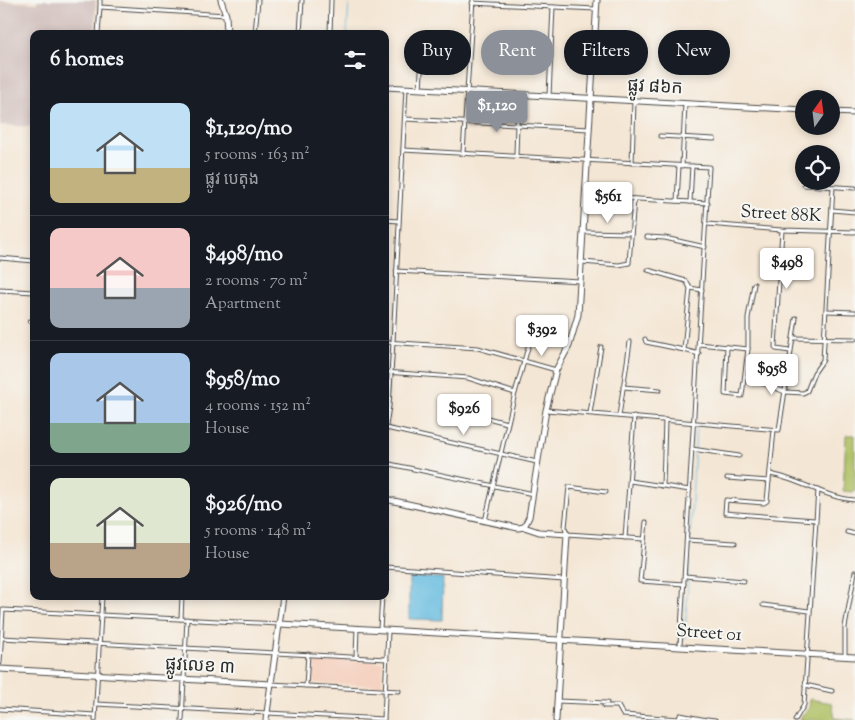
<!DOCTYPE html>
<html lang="en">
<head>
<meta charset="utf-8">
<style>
	body { margin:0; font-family:"Sorts Mill Goudy","Noto Sans Khmer",serif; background:#242831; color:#f1f3f6; height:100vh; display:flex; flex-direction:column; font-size:19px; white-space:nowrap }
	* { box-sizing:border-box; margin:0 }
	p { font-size:16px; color:#9ea1a6 }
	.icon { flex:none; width:28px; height:28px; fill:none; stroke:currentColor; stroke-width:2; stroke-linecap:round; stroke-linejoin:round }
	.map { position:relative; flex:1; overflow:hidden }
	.side { position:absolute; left:30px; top:30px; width:359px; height:570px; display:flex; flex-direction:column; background:#171b24; border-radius:10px; box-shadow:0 2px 8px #0003 }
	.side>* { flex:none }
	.top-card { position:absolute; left:404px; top:30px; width:376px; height:45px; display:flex; gap:10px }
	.needle { width:32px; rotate:14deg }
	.buttons { position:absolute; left:795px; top:90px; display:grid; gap:10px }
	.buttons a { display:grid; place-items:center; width:45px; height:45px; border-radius:50%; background:#171b24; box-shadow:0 2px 8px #0003; font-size:25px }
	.price { position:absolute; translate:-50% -42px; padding:0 11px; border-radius:5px; background:#fff; color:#222; font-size:16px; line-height:32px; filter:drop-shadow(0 1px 2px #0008) }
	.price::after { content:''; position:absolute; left:50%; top:30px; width:15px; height:11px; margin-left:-8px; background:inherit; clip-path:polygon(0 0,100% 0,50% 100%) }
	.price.on { background:#8c9099; color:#fff }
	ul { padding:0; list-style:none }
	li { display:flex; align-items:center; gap:15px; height:125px; padding:0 20px }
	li+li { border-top:1px solid #363941 }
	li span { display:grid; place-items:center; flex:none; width:140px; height:100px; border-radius:10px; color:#555 }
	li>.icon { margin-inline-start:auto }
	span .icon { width:60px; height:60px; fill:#fffc; stroke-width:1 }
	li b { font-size:21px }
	h2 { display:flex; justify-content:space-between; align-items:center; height:60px; padding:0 20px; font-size:21px }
	.chip { padding:0 18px; border-radius:22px; background:#171b24; box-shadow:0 2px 8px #0003; font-size:18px; line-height:45px }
	.chip.on { background:#8c9099; color:#fff }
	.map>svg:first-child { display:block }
	.built { fill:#f5d3c2 }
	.industrial { fill:#d1c0bd }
	.green { fill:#afc063; stroke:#6d7647 }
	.water { fill:#61b9de; stroke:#467284 }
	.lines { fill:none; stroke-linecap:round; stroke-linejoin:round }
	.stream { stroke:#61b9de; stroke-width:1 }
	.street-casing { stroke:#494744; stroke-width:5 }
	.secondary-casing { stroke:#494744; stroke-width:7 }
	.street { stroke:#fff; stroke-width:3 }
	.secondary { stroke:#fff; stroke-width:5 }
	.labels { text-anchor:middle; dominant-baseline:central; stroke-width:4; stroke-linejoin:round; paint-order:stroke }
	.street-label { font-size:18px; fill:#2b2b2b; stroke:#f6f6f2 }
</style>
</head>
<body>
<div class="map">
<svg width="855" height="720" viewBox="0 0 855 720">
	<rect width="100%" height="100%" fill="#f6f6f2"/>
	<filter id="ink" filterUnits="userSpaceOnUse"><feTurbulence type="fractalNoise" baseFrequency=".02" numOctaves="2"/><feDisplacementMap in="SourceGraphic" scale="10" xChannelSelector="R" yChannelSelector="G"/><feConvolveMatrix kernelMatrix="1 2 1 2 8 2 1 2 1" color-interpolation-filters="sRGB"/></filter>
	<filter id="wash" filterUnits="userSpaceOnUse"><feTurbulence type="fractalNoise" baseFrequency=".0096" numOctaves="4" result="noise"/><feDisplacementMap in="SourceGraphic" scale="20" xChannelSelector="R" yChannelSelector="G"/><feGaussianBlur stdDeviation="1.12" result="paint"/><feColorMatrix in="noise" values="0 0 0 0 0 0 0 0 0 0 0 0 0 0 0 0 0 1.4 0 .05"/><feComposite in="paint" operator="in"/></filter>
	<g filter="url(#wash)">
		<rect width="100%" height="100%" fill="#f4e6d4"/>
		<path class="built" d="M312,659L383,662L382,686L310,683Z"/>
		<path class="industrial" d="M37,0H96L95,34H34V127L0,125V1L37,3Z"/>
		<g class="green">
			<path d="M846,435H855V492L843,491Z"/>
			<path d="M810,699L832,703L835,718L855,720H800L802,715L809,709Z"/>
		</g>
		<path class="water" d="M409,577L443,578L442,620L409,619Z"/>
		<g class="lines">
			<g class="stream">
				<path d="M347,34L349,0"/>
				<path d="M690,538L696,426"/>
				<path d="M685,638L690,542"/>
			</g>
		</g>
	</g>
	<g filter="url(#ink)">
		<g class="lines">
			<defs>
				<g id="street">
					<path d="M100,0V7L226,15"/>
					<path d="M472,3L596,9"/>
					<path d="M98,34L100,7"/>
					<path d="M255,34L258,0"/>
					<path d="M300,34L302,0"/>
					<path d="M330,34L331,0"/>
					<path d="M420,89L423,39"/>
					<path d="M549,96L553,7"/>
					<path d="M405,119L589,129"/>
					<path d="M660,136L714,139"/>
					<path d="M403,150L709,167L680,645"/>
					<path d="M463,152L473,0"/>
					<path d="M516,155L518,94"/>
					<path d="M632,163L634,101"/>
					<path d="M682,166L685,104"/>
					<path d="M804,185L855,188"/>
					<path d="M586,196L708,203"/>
					<path d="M677,201L679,166"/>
					<path d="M690,202L692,166"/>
					<path d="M832,210L855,212"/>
					<path d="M385,220L399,221"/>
					<path d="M707,224L782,230L855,232"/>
					<path d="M782,230L775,347L776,349L790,351"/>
					<path d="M584,232L631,233"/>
					<path d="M647,237L665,238L705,247"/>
					<path d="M0,258L34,261"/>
					<path d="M582,262L619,265L629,263L634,199"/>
					<path d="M648,270L686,281L690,288L702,290"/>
					<path d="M396,271L580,281"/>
					<path d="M690,288L684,350L699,354"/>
					<path d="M0,290L34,292"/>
					<path d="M827,311L855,312"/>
					<path d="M30,321H34"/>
					<path d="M793,338L855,339"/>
					<path d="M645,339L646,342L684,350"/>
					<path d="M385,342L478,348L556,370"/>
					<path d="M699,344L748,349"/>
					<path d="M727,347L725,394L742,396L748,349V318L754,284"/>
					<path d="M385,372L468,378L515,393"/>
					<path d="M745,376L785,392L803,393L807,391L814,373L823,360L833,187"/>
					<path d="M623,387L660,390"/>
					<path d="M546,410L779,430L796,318"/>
					<path d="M464,412L507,423"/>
					<path d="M590,413L601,347"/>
					<path d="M619,416L630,342"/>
					<path d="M386,428L537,462"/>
					<path d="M774,430L767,501L764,503L726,500L725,513L815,520"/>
					<path d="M385,432L389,406L393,342L406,88"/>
					<path d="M692,449L739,456"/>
					<path d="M385,463L533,494"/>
					<path d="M770,474C799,479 825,498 855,500"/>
					<path d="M727,478L769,481"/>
					<path d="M630,481L690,490"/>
					<path d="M663,486L665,420"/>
					<path d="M606,492L569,487L565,527L567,534L644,539"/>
					<path d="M485,521L515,393L529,344"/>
					<path d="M646,522L640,581L684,584"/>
					<path d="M847,532L855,534"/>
					<path d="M625,538L634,417"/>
					<path d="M687,540L735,543"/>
					<path d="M385,567L564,580"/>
					<path d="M685,576L744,581"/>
					<path d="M763,605L809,611"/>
					<path d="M181,619L182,596"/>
					<path d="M380,629L382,596"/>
					<path d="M2,638L387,659"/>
					<path d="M845,656V627L855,572"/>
					<path d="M356,657L357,628"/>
					<path d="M0,663L3,610L279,624"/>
					<path d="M271,684L399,691"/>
					<path d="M805,685L832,691"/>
					<path d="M306,686L308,654"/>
					<path d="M557,701L607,703"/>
					<path d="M96,704L384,719"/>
					<path d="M604,706H618L623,715L679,719"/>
					<path d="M0,709L95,715"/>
					<path d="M384,719L388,631"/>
					<path d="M679,719L680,715L707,720"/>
					<path d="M707,719L715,720"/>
					<path d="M95,720L102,596"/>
					<path d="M182,720L187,619"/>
					<path d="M795,720L804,705L818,490"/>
				</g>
				<g id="secondary">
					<path d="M221,0L226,15L227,34"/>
					<path d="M385,87L804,110"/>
					<path d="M831,112L855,113"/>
					<path d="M385,499L518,528L524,527L529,517L546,410L556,370L569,346L578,315L597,0"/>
					<path d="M524,527L539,532L567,534L556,720"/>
					<path d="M280,624L855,657"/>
					<path d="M0,669L271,684"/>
					<path d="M266,720L283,596"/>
				</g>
			</defs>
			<use href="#street" class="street-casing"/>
			<use href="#secondary" class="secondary-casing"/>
			<use href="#street" class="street"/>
			<use href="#secondary" class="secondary"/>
		</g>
	</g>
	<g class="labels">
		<g class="street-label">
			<text transform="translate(655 88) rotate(3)">ផ្លូវ ៨៦ក</text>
			<text transform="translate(781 215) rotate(3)">Street 88K</text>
			<text transform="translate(709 634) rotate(4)">Street 01</text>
			<text transform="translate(200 667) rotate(3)">ផ្លូវលេខ ៣</text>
		</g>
	</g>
</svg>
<div class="buttons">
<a><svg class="needle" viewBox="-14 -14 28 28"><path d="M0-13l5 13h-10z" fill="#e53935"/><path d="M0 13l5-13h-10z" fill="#9ea1a6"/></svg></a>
<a><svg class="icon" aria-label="locate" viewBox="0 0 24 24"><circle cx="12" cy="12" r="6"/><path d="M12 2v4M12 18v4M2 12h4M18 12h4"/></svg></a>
</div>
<b class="price on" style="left:497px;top:133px">$1,120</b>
<b class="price" style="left:608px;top:224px">$561</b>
<b class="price" style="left:787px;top:290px">$498</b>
<b class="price" style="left:542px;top:357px">$392</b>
<b class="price" style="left:772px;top:396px">$958</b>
<b class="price" style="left:464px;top:436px">$926</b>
<div class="top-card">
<a class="chip">Buy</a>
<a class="chip on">Rent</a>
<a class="chip">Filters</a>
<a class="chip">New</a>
</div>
<section class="side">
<h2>6 homes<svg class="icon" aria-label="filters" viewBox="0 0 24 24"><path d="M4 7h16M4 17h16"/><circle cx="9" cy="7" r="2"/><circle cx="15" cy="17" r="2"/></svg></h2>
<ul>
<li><span style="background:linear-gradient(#bfe0f5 65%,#c2b280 0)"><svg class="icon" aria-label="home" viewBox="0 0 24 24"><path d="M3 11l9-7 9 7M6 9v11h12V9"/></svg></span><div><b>$1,120/mo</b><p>5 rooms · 163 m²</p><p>ផ្លូវ បេតុង</p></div></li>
<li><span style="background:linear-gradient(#f6c9c9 60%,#9aa5b1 0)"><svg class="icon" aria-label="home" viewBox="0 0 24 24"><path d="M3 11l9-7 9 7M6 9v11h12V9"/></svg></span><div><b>$498/mo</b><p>2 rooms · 70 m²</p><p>Apartment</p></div></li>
<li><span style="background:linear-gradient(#a9c7e8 70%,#7fa58c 0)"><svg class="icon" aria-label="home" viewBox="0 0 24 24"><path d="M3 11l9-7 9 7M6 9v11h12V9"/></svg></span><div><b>$958/mo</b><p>4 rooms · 152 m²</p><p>House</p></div></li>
<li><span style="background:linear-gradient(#dfe7d0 65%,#b9a48a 0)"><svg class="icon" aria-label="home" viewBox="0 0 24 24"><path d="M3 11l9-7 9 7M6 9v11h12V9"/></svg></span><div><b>$926/mo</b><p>5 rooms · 148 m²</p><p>House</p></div></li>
</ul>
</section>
</div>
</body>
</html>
